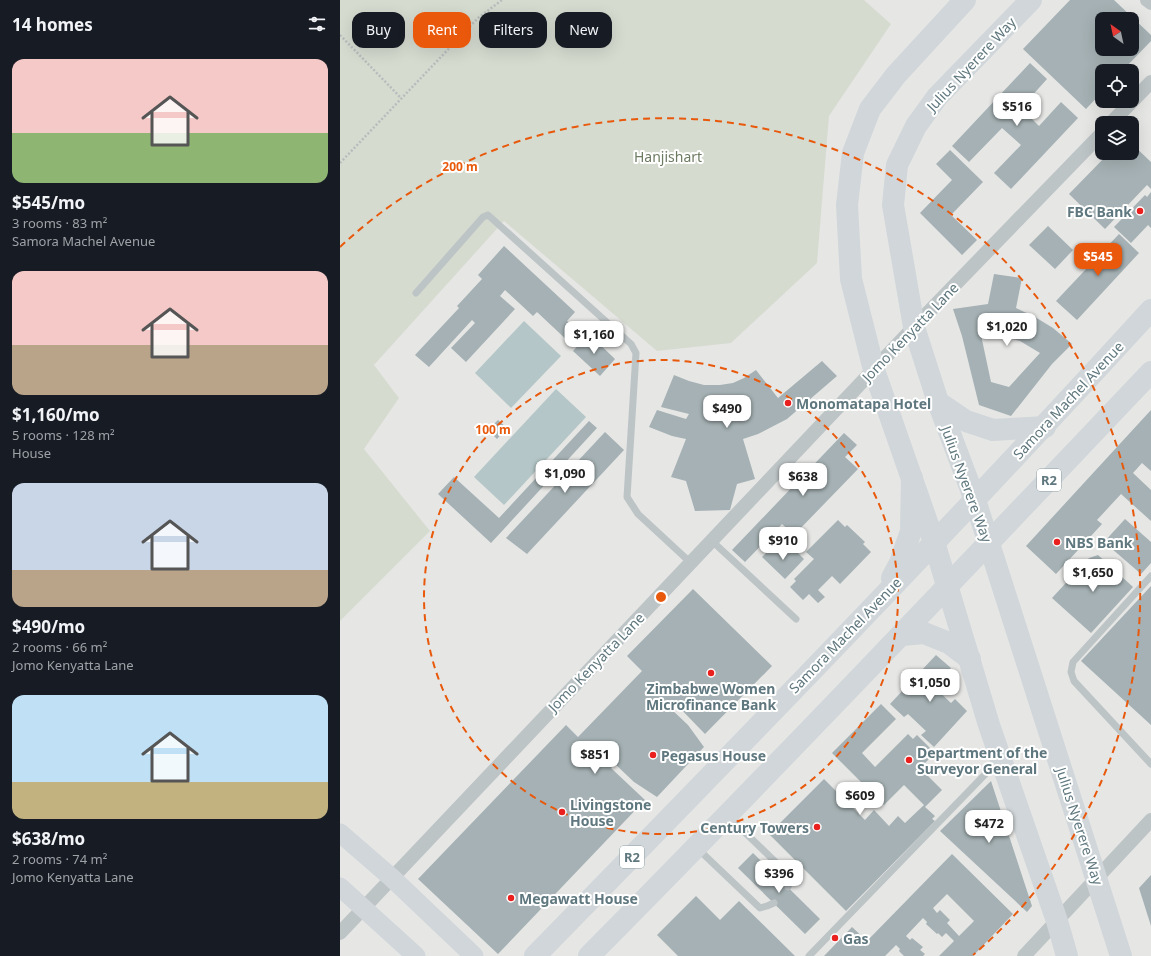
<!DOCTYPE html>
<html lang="en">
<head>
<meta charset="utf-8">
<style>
	body { margin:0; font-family:"Noto Sans",sans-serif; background:#20242c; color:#f1f3f6; height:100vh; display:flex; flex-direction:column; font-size:15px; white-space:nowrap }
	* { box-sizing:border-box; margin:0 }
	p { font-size:13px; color:#9ea1a6 }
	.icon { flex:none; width:22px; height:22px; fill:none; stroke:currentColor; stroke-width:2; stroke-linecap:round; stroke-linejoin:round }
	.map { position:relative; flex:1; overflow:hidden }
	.drawer { display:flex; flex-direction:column; background:#171b24; width:340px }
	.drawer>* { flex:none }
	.top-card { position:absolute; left:12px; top:12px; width:380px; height:36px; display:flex; gap:8px }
	.needle { width:26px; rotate:327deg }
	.tools { position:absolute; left:755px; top:12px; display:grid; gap:8px }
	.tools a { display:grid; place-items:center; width:44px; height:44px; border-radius:8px; background:#171b24; box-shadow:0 4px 16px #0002; font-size:20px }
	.price { position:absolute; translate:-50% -34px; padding:0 9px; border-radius:8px; background:#fff; color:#222; font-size:13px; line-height:26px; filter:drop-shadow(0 1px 2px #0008) }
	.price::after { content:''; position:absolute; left:50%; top:24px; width:12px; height:9px; margin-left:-6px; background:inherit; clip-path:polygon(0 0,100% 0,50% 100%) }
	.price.current { background:#ea580c; color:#fff }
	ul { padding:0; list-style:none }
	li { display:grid; align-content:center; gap:8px; height:212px; padding:0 12px }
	li span { display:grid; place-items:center; height:124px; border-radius:12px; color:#555 }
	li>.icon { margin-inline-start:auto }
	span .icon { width:72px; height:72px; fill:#fffc; stroke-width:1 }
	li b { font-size:17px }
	h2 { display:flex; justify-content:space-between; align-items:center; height:48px; padding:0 12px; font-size:17px }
	.chip { padding:0 14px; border-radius:12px; background:#171b24; box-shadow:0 4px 16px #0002; font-size:14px; line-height:36px }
	.chip.current { background:#ea580c; color:#fff }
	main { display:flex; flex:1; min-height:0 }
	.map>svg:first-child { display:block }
	.built { fill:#e6e6e5; fill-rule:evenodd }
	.green { fill:#d6dbd0 }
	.water { fill:#b4c6c7 }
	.building { fill:#a5b1b4; fill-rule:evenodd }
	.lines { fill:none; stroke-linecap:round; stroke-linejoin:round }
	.path { stroke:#b7bcbd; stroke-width:2.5; stroke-dasharray:2 2; stroke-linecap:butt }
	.service { stroke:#bdc4c6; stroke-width:7 }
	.minor { stroke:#bdc4c6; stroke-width:14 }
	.secondary { stroke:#d0d6d9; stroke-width:19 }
	.primary { stroke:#d0d6d9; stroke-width:22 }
	.trunk { stroke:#d0d6d9; stroke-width:22 }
	.ring { fill:none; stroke:#e8590c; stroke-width:2; stroke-dasharray:7 5 }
	.poi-dot { fill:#e9201e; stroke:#fff; stroke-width:1.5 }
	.labels { text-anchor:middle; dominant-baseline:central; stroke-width:4; stroke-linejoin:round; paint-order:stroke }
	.shield { fill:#fff; stroke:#8fa0a5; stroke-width:1 }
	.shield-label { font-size:13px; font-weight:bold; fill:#5f777e }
	.street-label { font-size:14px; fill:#5f777e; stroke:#fff }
	.park-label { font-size:14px; fill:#6d7b62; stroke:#fff }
	.poi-label { font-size:14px; font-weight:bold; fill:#5f777e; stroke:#fff; text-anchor:start }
	.centre { fill:#e8590c; stroke:#fff; stroke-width:2 }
	.ring-label { font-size:12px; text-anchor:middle; font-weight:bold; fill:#e8590c; stroke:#fff; stroke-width:4; stroke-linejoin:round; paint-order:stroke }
</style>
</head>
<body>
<main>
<section class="drawer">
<h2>14 homes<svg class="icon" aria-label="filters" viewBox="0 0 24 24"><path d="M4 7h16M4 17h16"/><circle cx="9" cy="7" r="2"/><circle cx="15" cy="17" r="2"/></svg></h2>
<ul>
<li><span style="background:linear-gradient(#f6c9c9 60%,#8fb573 0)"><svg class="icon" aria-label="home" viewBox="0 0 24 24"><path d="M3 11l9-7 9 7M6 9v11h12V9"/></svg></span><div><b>$545/mo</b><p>3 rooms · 83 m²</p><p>Samora Machel Avenue</p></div></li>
<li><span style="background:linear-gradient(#f6c9c9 60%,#b9a48a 0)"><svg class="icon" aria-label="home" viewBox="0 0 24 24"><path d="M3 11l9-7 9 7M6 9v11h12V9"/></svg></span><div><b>$1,160/mo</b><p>5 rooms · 128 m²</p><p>House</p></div></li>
<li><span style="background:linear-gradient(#c9d6e8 70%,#b9a48a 0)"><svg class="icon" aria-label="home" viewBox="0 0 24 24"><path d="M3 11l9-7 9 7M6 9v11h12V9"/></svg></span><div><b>$490/mo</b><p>2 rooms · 66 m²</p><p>Jomo Kenyatta Lane</p></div></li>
<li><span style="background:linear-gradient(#bfe0f5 70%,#c2b280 0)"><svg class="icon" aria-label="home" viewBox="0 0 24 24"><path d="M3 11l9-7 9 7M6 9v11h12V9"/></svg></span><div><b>$638/mo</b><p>2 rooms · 74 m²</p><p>Jomo Kenyatta Lane</p></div></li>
</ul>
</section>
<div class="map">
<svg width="811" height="956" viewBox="0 0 811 956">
	<rect width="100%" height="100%" fill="#f5f5f1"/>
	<path class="built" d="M0,0H811V956H0ZM762,19H792V49H762ZM762,71H792V101H762ZM762,123H792V153H762Z"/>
	<path class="green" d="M0,0H524L551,24L489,116L477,263L391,343L317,351L164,221L34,365L59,398L24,449L90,531L0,621Z"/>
	<g class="water">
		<path d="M184,321L221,356L171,408L135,373Z"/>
		<path d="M216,389L246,417L164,505L134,477Z"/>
	</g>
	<g class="building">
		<path d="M730,0H774L811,35V41L782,71H762V92L746,109L683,49ZM762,19H792V49H762Z"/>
		<path d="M690,63L707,79L681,108L699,126L721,102L738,118L671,189L654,173L681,145L662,128L629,162L612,146Z"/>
		<path d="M792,144L811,162V189L807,185L765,229L729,194L769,153H792Z"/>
		<path d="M610,150L643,182L611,215L637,240L622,255L580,213L612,180L596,164Z"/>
		<path d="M811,192V228L808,225L791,243L774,227L805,195L807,197Z"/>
		<path d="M708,226L733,250L715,269L689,245Z"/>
		<path d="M779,234L799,253L737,320L716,301Z"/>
		<path d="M164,246L235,312L227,321L240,333L230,343L197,312L193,316L165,290L160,296L175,309L126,362L111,348L135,323L132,320L89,367L75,355L119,308L117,306L142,279L138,275Z"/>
		<path d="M654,274L682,278L676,308L695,317L713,328L732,344L712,364L671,416L639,405L622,336L613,309L648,304ZM653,334L680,341L700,353L669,387L651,382L641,335Z"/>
		<path d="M249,334L275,359L260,376L233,351Z"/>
		<path d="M482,361L497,376L447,419L418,434L403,439L415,479L397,484L390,510L355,511L346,481L331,477L346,439L332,436L309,427L317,410L346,419L349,414L321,407L334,375L349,381L364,385H380L393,383L404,378L416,370L438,398Z"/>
		<path d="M811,410V471L802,463L793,473L811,490V521L781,494L757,520L762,524L716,574L686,546Z"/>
		<path d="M158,420L167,428L157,439L148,430Z"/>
		<path d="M249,421L257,428L151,543L98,494L114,477L159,518Z"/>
		<path d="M265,432L284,450L187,554L166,538Z"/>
		<path d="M504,433L517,445L505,457L518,469L454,535L442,524L405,562L392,550Z"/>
		<path d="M785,519L811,542V563L801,574L764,542Z"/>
		<path d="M498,520L505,527L507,525L525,542L523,544L531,552L500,584L492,576L478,590L485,597L478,603L469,594L463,600L450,587L456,581L454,579L474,559L466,552Z"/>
		<path d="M433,546L443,556L452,547L464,559L445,579L422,557Z"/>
		<path d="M758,555L793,587L751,633L712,598L749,558Z"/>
		<path d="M811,586V725L741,661Z"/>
		<path d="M353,589L432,666L365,734L334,702L329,707L348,725L364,747L317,797L294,782L275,764L271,768L305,800L158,954L78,879L226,725L238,737L302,671L287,656Z"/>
		<path d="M596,655L611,668L593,686L611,703L615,699L627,711L594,747L581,735L586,731L568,714L564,717L550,704Z"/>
		<path d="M541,704L556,719L522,753L535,767L568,734L573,739L577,735L595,753L580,768L602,790L585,807L595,816L592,819L595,821L506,911L429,834L484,779L525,820L534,810L549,826L558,816L565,823L584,805L564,785L544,805L492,753Z"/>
		<path d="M651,781L692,906L687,912L600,831Z"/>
		<path d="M413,853L480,919L465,934L398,868Z"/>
		<path d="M612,854L673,914L633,956H599L614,941L606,933L602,937L598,933L597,934L586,924L587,922L583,918L566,936L570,940L572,938L583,947L580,950L585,954L583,956H564L559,951L560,949L556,945L545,956H484L512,927L527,941ZM607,894L634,921L619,936L607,923L610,920L600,910L597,913L593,908Z"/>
		<path d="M811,875V926L799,888Z"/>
		<path d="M356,896L380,920L399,901L455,956H338L317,935Z"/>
	</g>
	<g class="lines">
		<g class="path">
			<path d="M0,35L61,98"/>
			<path d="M0,163L138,18L162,0"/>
		</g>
		<g class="service">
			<path d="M76,293L143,217L148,215L291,344L296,353L287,497L298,514L351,563"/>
			<path d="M372,541L456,619"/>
			<path d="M811,576L733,662L731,672L734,681L811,764"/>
			<path d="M388,816L450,876V881L448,887"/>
			<path d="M357,848L420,908L427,906L434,903"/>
			<path d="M469,956L658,761"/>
		</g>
		<g class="minor">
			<path d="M807,0L811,3"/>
			<path d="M771,123L811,82"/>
			<path d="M0,933L574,327L762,133"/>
			<path d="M684,956L811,820"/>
		</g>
		<g class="secondary">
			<path d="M0,833L52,878L134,956"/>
			<path d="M0,887L76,956"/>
		</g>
		<g class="primary">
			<path d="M625,0L556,75L530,109L513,153L507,205L511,279L534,370L594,542L649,725L717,921L727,956"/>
			<path d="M691,0L597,97L576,126L557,165L553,205L574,327L598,402L635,500L781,956"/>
		</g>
		<g class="trunk">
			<path d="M598,402L626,421L653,430L705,427"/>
			<path d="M552,578L560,563L571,531L572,478"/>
			<path d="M562,635L584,633L609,643L630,659"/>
			<path d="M195,956C403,743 610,530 811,310"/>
			<path d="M249,956C439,764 625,568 811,372"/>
		</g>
	</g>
	<g class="ring">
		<circle cx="321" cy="597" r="237"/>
		<path d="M0 247A475 475 0 1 1 633 955"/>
	</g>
	<g class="poi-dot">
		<circle cx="800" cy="211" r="4"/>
		<circle cx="448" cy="403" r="4"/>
		<circle cx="717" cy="542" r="4"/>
		<circle cx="371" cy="673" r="4"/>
		<circle cx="313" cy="755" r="4"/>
		<circle cx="569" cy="760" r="4"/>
		<circle cx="222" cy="812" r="4"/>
		<circle cx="477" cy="827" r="4"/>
		<circle cx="171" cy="898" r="4"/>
		<circle cx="495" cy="938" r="4"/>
	</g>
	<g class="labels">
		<g class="shield">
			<rect x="697" y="469" width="24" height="22" rx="3"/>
			<rect x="280" y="846" width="24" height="22" rx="3"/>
		</g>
		<g class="shield-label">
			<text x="709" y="480">R2</text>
			<text x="292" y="857">R2</text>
		</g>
		<g class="street-label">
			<text transform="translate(631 64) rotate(-47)">Julius Nyerere Way</text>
			<text transform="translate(570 332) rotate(-46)">Jomo Kenyatta Lane</text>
			<text transform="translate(728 400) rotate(-47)">Samora Machel Avenue</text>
			<text transform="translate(627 484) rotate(70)">Julius Nyerere Way</text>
			<text transform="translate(505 635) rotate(-46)">Samora Machel Avenue</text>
			<text transform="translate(256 662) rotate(-46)">Jomo Kenyatta Lane</text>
			<text transform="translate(740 826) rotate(72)">Julius Nyerere Way</text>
		</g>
		<g class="park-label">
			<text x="328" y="156">Hanjishart</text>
		</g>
		<g class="poi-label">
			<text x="792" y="211" text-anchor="end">FBC Bank</text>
			<text x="456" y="403">Monomatapa Hotel</text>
			<text x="725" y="542">NBS Bank</text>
			<text x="371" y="688" text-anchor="middle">Zimbabwe Women<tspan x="371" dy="16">Microfinance Bank</tspan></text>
			<text x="577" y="752">Department of the<tspan x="577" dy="16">Surveyor General</tspan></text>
			<text x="321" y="755">Pegasus House</text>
			<text x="230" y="804">Livingstone<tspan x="230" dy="16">House</tspan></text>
			<text x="469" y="827" text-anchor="end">Century Towers</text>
			<text x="179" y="898">Megawatt House</text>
			<text x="503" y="938">Gas</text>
		</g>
	</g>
	<circle cx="321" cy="597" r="6" class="centre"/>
	<g class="ring-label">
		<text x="120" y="171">200 m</text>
		<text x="153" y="434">100 m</text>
	</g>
</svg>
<div class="tools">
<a><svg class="needle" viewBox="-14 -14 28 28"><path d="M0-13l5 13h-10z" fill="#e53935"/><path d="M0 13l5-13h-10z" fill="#9ea1a6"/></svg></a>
<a><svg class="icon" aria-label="locate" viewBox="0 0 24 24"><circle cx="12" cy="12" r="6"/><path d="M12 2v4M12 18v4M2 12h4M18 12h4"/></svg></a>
<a><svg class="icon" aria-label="layers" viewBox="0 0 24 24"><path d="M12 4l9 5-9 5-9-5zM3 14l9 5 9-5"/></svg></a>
</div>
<b class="price" style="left:677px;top:127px">$516</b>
<b class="price current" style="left:758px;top:277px">$545</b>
<b class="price" style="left:667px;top:347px">$1,020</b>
<b class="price" style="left:254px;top:355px">$1,160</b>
<b class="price" style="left:387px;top:429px">$490</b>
<b class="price" style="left:225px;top:494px">$1,090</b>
<b class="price" style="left:463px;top:497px">$638</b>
<b class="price" style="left:443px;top:561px">$910</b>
<b class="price" style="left:753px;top:593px">$1,650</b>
<b class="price" style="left:590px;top:703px">$1,050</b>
<b class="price" style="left:255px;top:775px">$851</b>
<b class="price" style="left:520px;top:816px">$609</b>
<b class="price" style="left:649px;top:844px">$472</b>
<b class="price" style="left:439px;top:894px">$396</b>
<div class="top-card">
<a class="chip">Buy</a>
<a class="chip current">Rent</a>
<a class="chip">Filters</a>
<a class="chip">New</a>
</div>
</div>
</main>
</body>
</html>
